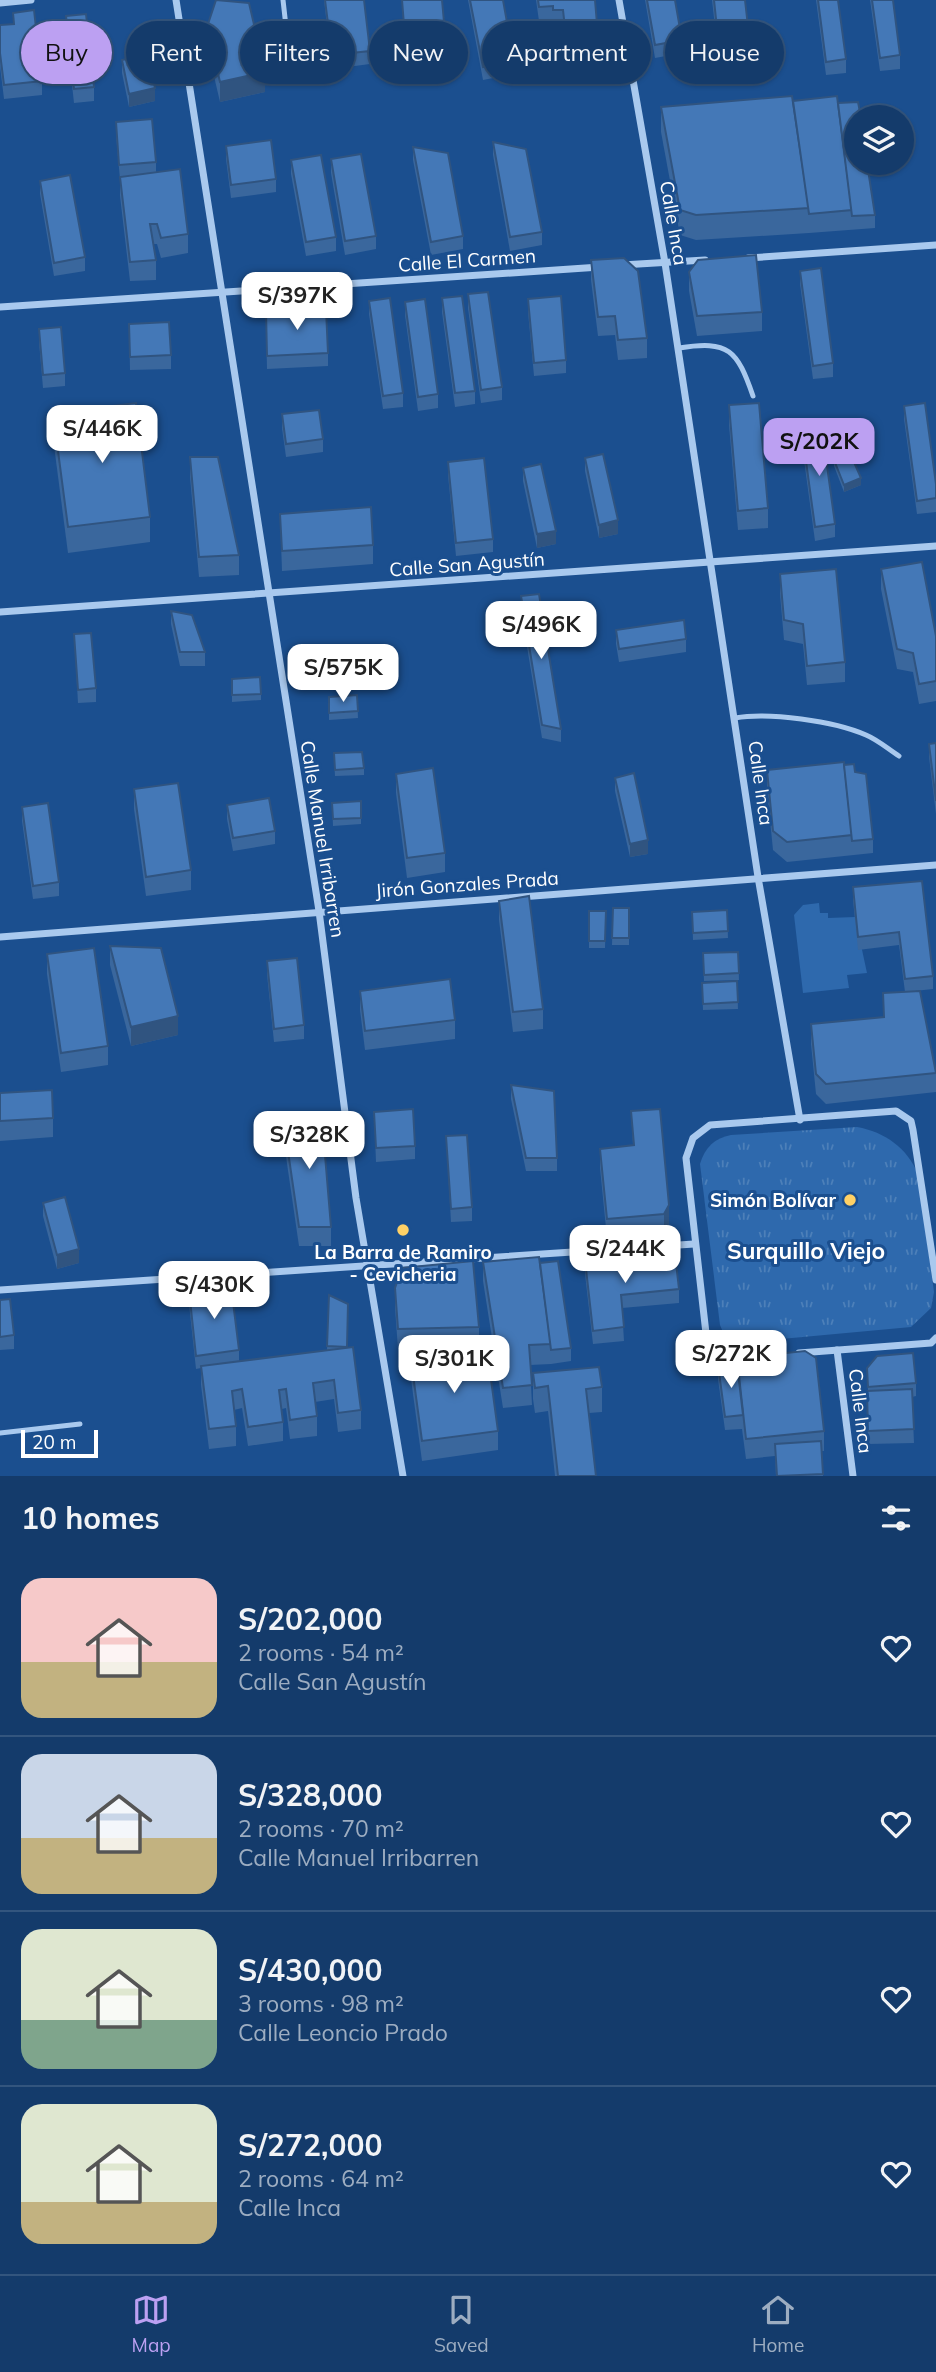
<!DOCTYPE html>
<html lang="en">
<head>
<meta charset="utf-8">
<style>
	body { margin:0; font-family:Mulish,sans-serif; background:#1d4271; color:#f1f3f6; height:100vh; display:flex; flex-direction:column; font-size:26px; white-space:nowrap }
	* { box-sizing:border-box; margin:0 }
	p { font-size:23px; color:#9dadc1 }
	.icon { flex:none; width:38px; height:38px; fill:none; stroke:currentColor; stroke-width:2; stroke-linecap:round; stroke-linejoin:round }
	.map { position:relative; height:1476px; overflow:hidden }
	.side { display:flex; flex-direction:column; background:#143b6b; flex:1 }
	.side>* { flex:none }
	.guide { position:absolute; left:21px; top:21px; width:894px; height:63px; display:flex; gap:14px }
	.buttons { position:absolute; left:844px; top:105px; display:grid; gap:14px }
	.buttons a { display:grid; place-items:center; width:70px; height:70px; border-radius:50%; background:#143b6b; box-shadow:0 2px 5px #0004,0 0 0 2px #33557e; font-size:35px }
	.scale { position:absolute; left:21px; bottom:18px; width:77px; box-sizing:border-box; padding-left:7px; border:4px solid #fff; border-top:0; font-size:19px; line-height:24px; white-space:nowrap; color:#fff; -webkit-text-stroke:5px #1b4f8f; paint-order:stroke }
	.price { position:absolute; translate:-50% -60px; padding:0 16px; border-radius:14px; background:#fff; color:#222; font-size:23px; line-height:46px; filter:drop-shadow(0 2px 4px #0008) }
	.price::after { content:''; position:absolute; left:50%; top:42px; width:21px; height:16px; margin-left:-10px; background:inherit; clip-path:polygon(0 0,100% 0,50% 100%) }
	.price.on { background:#bca0f2; color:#111 }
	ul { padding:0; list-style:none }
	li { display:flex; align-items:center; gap:21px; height:175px; padding:0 21px }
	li+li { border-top:2px solid #33557e }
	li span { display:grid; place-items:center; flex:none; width:196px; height:140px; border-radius:21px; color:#555 }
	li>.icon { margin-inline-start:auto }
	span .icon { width:84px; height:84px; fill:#fffc; stroke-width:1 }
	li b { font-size:30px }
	h2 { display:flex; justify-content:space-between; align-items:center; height:84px; padding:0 21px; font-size:30px }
	.tag { padding:0 24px; border-radius:32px; background:#143b6b; box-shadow:0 2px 5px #0004,0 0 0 2px #33557e; font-size:24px; line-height:63px }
	.tag.on { background:#bca0f2; color:#111 }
	.dock { display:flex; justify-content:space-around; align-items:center; height:98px; border-top:2px solid #33557e; background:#143b6b; font-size:19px; color:#9dadc1 }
	.dock a { display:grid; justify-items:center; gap:4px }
	.dock .on { color:#bca0f2 }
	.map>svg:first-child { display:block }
	.grass { fill:#2e69ad }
	.park { fill:url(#park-tufts) }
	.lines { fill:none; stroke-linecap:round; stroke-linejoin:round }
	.lane { stroke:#a9c9ee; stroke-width:5 }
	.street { stroke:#a9c9ee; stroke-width:7 }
	.wall { fill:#3a679d }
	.shaded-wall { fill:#305480 }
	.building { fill:#4478b7; stroke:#305480; stroke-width:2 }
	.poi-dot { fill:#ffd166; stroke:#1b4f8f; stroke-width:2.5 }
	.labels { text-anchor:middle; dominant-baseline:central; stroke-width:6; stroke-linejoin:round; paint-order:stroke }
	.street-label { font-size:19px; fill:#fff; stroke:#1b4f8f }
	.poi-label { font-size:19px; font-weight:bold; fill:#fff; stroke:#1b4f8f; text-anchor:end }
	.quarter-label { font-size:23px; font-weight:bold; fill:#fff; stroke:#1b4f8f }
</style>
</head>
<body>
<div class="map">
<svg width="936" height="1476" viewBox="0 0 936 1476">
	<defs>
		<pattern id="park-tufts" width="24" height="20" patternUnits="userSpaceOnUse" patternTransform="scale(1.75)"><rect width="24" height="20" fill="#2e69ad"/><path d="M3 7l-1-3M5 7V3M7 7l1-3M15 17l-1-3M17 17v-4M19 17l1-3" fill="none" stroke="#4d80b9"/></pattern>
	</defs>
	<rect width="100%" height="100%" fill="#1b4f8f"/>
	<path class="grass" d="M819,903L820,913H828V918L855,917L867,973L847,975L849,988L803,993L794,915L803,905Z"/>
	<path class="park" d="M857,1127C885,1132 907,1148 918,1174L934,1292L931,1308L911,1327L748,1342C733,1343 725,1339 720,1325L700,1164C705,1147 715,1138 731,1135Z"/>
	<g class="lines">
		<g class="lane">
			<path d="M283,0L292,80"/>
			<path d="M679,348C729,340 737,350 753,396"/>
			<path d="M735,718C769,712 834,721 866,735C878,740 888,749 899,756"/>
			<path d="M0,1433L80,1424"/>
		</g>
		<g class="street">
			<path d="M176,0L319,911L356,1198L403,1476"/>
			<path d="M619,0L665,263L758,877L800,1120"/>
			<path d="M0,3L31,0"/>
			<path d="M748,258L936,245"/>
			<path d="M622,265L705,260"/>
			<path d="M0,307L600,267"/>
			<path d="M0,612L936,546"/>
			<path d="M0,937L936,865"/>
			<path d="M0,1290L694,1244"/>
			<path d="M837,1350L853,1476"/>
			<path d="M799,1353L931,1343L936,1338"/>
			<path d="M745,1358C727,1360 717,1357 707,1342L686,1158L693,1138L710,1125L896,1111L911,1121L913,1130L936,1280"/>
		</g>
	</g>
	<g class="wall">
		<path d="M324,0H364L370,51V64L332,69Z"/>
		<path d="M402,0L444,22V36L404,38Z"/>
		<path d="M468,0H503L514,61V74L483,80Z"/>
		<path d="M536,0H595L597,38L565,41L563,23L553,24V20L539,21Z"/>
		<path d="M645,0H675L682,40V53L655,58Z"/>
		<path d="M712,0H745L751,53V66L720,70Z"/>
		<path d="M816,0H838L846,59V73L826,75Z"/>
		<path d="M870,0H893L900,55V69L880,71Z"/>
		<path d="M13,13L42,81V95L4,99L0,66V25L13,24Z"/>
		<path d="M66,16L94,87V101L74,103L66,30Z"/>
		<path d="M207,27L265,92L220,102L207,46Z"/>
		<path d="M122,60L155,101L129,107L122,73Z"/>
		<path d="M793,101L838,103L875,215V228L809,233L696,240L680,235L661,132V107Z"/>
		<path d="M116,122L156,162V172L188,234V253L161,258L157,244H153L156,260V280L130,281L120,196V179L116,135Z"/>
		<path d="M493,142L542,232V245L510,251L493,155Z"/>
		<path d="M226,146L276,179V192L231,198L226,159Z"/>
		<path d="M413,147L463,236V249L431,255L413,160Z"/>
		<path d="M331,159L376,236V249L345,255L331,173Z"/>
		<path d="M291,160L336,237V251L306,256L291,174Z"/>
		<path d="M40,181L85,257V271L54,276L40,194Z"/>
		<path d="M591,260L647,338V358L618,360L615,335L598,336L591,280Z"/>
		<path d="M800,271L833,363V377L813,379L800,284Z"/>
		<path d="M689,272L762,312V331L697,336L689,291Z"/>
		<path d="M468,294L502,387V400L481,403L468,308Z"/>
		<path d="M442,298L475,391V404L455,407L442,312Z"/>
		<path d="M528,299L566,360V373L534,376L528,312Z"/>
		<path d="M369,301L403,393V407L383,409L369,314Z"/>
		<path d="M405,302L438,394V408L418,411L405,315Z"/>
		<path d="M129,324L171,355V369L130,370Z"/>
		<path d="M266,324L328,353V366L267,369Z"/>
		<path d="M39,329L65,373V386L43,388L39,342Z"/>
		<path d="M729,405L768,508V528L738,530L729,425Z"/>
		<path d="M904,406L936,484V512L917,514L904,419Z"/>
		<path d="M53,413L150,517V542L68,553L53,438Z"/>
		<path d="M282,414L323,439V452L286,457L282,428Z"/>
		<path d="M802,432L835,524V537L815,541L802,445Z"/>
		<path d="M190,457L239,555V575L199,577L190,477Z"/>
		<path d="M585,458L618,534L599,538L585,471Z"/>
		<path d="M834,460L861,485L844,492L834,466Z"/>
		<path d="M448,462L493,539V552L456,556L448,475Z"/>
		<path d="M523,468L556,544L537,548L523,481Z"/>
		<path d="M280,514L373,545V564L282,571Z"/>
		<path d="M881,569L936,636V701L919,704L913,672L897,669L881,589Z"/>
		<path d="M780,574L845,662V682L807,685L803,644L784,640L780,594Z"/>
		<path d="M521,596L561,729V742L542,738L521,610Z"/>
		<path d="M171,611L205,652V666H180L171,624Z"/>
		<path d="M616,630L686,639V652L619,662L616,644Z"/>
		<path d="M74,634L96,688V702L78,703Z"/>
		<path d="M344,661L345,684L316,685L315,669Z"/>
		<path d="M232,679L261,694V700L232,702Z"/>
		<path d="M357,695L358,718L329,720V697Z"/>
		<path d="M936,743V814L929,757V744Z"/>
		<path d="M334,760L364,768V775L335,776Z"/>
		<path d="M844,765L855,772L873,839V853L787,862L773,850L767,790V770Z"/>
		<path d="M396,774L445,853V872L407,878L396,793Z"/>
		<path d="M615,778L648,854L630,857L615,791Z"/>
		<path d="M134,789L191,870V890L146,896L134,809Z"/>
		<path d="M361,801V824L333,826L332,803Z"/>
		<path d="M227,805L275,831V844L233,851L227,819Z"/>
		<path d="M22,807L59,882V896L33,899L22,821Z"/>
		<path d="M922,881L933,976V989L905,992L899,945L858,950L853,900V887Z"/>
		<path d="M499,901L543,1009V1029L513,1032L499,920Z"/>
		<path d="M613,908H629V945H612Z"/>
		<path d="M727,910L728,938L693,940L692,912Z"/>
		<path d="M589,911H606L605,948H589Z"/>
		<path d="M110,946L178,1035L131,1046L110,965Z"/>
		<path d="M738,952L739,980L704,981L703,953Z"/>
		<path d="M47,954L108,1046V1065L61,1072L47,974Z"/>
		<path d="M267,961L304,1025V1039L274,1042L267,974Z"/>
		<path d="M737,981L738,1009L703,1010L702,983Z"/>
		<path d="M360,991L455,1020V1039L365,1050L360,1010Z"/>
		<path d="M883,993L936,1070V1092L826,1104L816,1094L811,1044V1024L883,1017Z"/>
		<path d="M511,1085L557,1158V1171H526L511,1099Z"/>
		<path d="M0,1093L53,1118V1137L0,1141Z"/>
		<path d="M631,1111L669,1224L664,1234L607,1238L600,1168V1149L633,1145Z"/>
		<path d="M374,1112L415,1146V1159L376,1162Z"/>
		<path d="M283,1117L331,1227V1246H299L283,1136Z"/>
		<path d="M446,1136L472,1207V1221L451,1222Z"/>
		<path d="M43,1203L79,1263L57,1269L43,1216Z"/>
		<path d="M585,1260L679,1289V1303L622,1308L624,1341L593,1344L585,1274Z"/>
		<path d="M483,1262L540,1263L571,1348V1361L551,1364L530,1365L532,1405L503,1408L483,1281Z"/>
		<path d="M395,1288L479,1327V1346L398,1349L395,1308Z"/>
		<path d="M189,1290L239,1350V1361L327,1350L329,1295L348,1304L347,1348L361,1410V1429L338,1432L334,1399L315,1402L317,1416V1436L290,1439L286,1408L282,1409L283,1422V1441L248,1446L242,1408L234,1410L236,1426V1446L209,1449L201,1385V1368L196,1369L189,1304Z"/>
		<path d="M0,1300L14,1335V1349L0,1350Z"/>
		<path d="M737,1358L824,1431V1451H822L823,1476H776L775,1456L746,1459L742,1429L725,1430L718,1379V1365L737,1364Z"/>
		<path d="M411,1360L498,1431V1450L422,1461L411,1379Z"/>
		<path d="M867,1368L916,1383V1396L912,1397L914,1443L868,1444L867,1405V1391H868Z"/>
		<path d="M533,1373L602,1387V1412L589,1413L596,1476H555L548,1411L535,1413L533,1399Z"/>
	</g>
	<g class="shaded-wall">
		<path d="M265,72V92L220,102V82Z"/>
		<path d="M155,88V101L129,107V94Z"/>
		<path d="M861,478V485L844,492V485Z"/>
		<path d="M618,520V534L599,538V525Z"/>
		<path d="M556,531V544L537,548V534Z"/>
		<path d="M648,840V854L630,857V844Z"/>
		<path d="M178,1016V1035L131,1046V1027Z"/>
		<path d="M669,1205V1224L664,1234V1214Z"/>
		<path d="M79,1249V1263L57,1269V1255Z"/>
	</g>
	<g class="building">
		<path d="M216,0L249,3L265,72L220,82L207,27Z"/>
		<path d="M325,0H364L370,51L332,55Z"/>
		<path d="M402,0H442L444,22L404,25Z"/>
		<path d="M470,0H503L514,61L483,67Z"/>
		<path d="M538,0H595L597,24L565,28L563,10H553V6L539,7Z"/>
		<path d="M647,0H675L682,40L655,45Z"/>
		<path d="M714,0H745L751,53L720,57Z"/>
		<path d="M818,0H838L846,59L826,62Z"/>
		<path d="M872,0H893L900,55L880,58Z"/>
		<path d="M34,10L42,81L4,85L0,53V25L14,24L13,13Z"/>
		<path d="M86,14L94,87L74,89L66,16Z"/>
		<path d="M148,54L155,88L129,94L122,60Z"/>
		<path d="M792,96L809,208L696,215L680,210L661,107Z"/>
		<path d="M837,96L852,210L809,214L793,101Z"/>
		<path d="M858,102L861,117H856V163H867L875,215L852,216L838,103Z"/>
		<path d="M152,119L156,162L119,165L116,122Z"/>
		<path d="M271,140L276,179L231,185L226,146Z"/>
		<path d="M493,142L526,149L542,232L510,237Z"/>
		<path d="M413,147L448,153L463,236L431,242Z"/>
		<path d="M361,154L376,236L345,241L331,159Z"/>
		<path d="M321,155L336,237L306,242L291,160Z"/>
		<path d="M180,169L188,234L161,238L157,224H150L156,260L130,262L120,177Z"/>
		<path d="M70,175L85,257L54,263L40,181Z"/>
		<path d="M756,255L762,312L697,316L689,272L698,260Z"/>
		<path d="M624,258L638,271L647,338L618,340L615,316L598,317L591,260Z"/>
		<path d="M821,268L833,363L813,366L800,271Z"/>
		<path d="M488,292L502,387L481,390L468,294Z"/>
		<path d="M462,296L475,391L455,393L442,298Z"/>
		<path d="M561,296L566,360L534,363L528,299Z"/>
		<path d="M390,298L403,393L383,396L369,301Z"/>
		<path d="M425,299L438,394L418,397L405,302Z"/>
		<path d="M326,309L328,353L267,356L266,311Z"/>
		<path d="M169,322L171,355L130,357L129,324Z"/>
		<path d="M61,327L65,373L43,375L39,329Z"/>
		<path d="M136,403L150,517L68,527L53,413Z"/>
		<path d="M759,403L768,508L738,511L729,405Z"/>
		<path d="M925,403L936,484V498L917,501L904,406Z"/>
		<path d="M319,410L323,439L286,444L282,414Z"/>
		<path d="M822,429L835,524L815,527L802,432Z"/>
		<path d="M850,453L861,478L844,485L834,460Z"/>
		<path d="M603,454L618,520L599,525L585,458Z"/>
		<path d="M190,457H218L239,555L199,557Z"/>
		<path d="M484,458L493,539L456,543L448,462Z"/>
		<path d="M541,464L556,531L537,534L523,468Z"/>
		<path d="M371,507L373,545L282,551L280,514Z"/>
		<path d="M922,562L936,636V681L919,684L913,653L897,649L881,569Z"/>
		<path d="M836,569L845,662L807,666L803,624L784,620L780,574Z"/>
		<path d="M539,594L561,729L542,725L521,596Z"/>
		<path d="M171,611L192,615L205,652H180Z"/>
		<path d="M684,620L686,639L619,649L616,630Z"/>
		<path d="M91,633L96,688L78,690L74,634Z"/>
		<path d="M344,661L345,677L316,679L315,662Z"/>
		<path d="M260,677L261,694L232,695V679Z"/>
		<path d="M357,695L358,711L329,713V697Z"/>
		<path d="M936,743V801L929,744Z"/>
		<path d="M362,752L364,768L335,770L334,753Z"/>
		<path d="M844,762L852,835L787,842L773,831L767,770Z"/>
		<path d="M854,764L855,772L866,774L873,839L852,841L844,765Z"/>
		<path d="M433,768L445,853L407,858L396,774Z"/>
		<path d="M634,773L648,840L630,844L615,778Z"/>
		<path d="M178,783L191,870L146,877L134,789Z"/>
		<path d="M269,798L275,831L233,838L227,805Z"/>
		<path d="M361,801V818L333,819L332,803Z"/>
		<path d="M48,803L59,882L33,886L22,807Z"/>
		<path d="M922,881L933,976L905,979L899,932L858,937L853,887Z"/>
		<path d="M529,896L543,1009L513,1012L499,901Z"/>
		<path d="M613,908H629V938H612Z"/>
		<path d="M727,910L728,931L693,933L692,912Z"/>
		<path d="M589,911H606L605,941H589Z"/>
		<path d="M110,946L161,948L178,1016L131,1027Z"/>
		<path d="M94,948L108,1046L61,1053L47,954Z"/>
		<path d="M738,952L739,973L704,975L703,953Z"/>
		<path d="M297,958L304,1025L274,1029L267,961Z"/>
		<path d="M450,979L455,1020L365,1031L360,991Z"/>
		<path d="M737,981L738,1002L703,1004L702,983Z"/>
		<path d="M920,991L936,1073L826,1084L816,1074L811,1024L884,1017L883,993Z"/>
		<path d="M511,1085L554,1091L557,1158H526Z"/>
		<path d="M52,1090L53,1118L0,1121V1093Z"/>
		<path d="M413,1109L415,1146L376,1148L374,1112Z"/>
		<path d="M660,1109L669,1205L664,1214L607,1219L600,1149L634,1145L631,1111Z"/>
		<path d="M283,1117L322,1119L331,1227H299Z"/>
		<path d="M467,1135L472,1207L451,1209L446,1136Z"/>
		<path d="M65,1197L79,1249L57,1255L43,1203Z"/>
		<path d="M667,1255L676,1263L679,1289L621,1295L624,1327L593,1331L585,1260Z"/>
		<path d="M539,1257L551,1344L529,1345L532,1385L503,1388L483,1262Z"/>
		<path d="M473,1261L479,1327L398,1329L395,1288L402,1268Z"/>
		<path d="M558,1261L571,1348L551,1350L540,1263Z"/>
		<path d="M231,1286L239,1350L196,1356L189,1290Z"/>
		<path d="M329,1295L348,1304L347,1347L327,1346Z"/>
		<path d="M10,1299L14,1335L0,1337V1300Z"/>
		<path d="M353,1347L361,1410L338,1413L334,1380L313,1383L317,1416L290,1420L286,1389L279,1390L283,1422L248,1427L242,1389L232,1391L236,1426L209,1429L201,1366Z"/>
		<path d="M487,1350L498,1431L422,1441L411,1360Z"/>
		<path d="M805,1351L816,1358L824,1431L746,1439L737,1358Z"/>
		<path d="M913,1353L916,1383L868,1387L867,1368L877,1356Z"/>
		<path d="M737,1364L743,1415L725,1417L718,1365Z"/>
		<path d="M599,1367L602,1387L586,1389L596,1476H558L548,1386L535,1388L533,1373Z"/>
		<path d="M912,1389L914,1429L868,1431L867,1391Z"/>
		<path d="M821,1441L823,1474L777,1476L775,1444Z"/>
	</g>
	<g class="poi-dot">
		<circle cx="850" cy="1200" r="7"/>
		<circle cx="403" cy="1230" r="7"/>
	</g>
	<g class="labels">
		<g class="street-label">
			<text transform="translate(674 223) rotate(80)">Calle Inca</text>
			<text transform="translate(467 260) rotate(-4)">Calle El Carmen</text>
			<text transform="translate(467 564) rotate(-4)">Calle San Agustín</text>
			<text transform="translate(761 783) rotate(82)">Calle Inca</text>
			<text transform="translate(323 839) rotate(81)">Calle Manuel Irribarren</text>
			<text transform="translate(467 884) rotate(-4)">Jirón Gonzales Prada</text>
			<text transform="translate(861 1411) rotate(83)">Calle Inca</text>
		</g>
		<g class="poi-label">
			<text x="836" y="1200">Simón Bolívar</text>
			<text x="403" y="1252" text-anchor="middle">La Barra de Ramiro<tspan x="403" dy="22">- Cevicheria</tspan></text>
		</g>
		<g class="quarter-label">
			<text x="806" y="1250">Surquillo Viejo</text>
		</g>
	</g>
</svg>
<div class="buttons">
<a><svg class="icon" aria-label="layers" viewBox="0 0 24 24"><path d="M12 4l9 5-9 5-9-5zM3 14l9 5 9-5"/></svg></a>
</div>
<div class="scale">20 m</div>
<b class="price" style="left:297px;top:332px">S/397K</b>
<b class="price" style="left:102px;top:465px">S/446K</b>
<b class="price on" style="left:819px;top:478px">S/202K</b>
<b class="price" style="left:541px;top:661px">S/496K</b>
<b class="price" style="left:343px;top:704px">S/575K</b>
<b class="price" style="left:309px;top:1171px">S/328K</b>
<b class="price" style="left:625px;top:1285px">S/244K</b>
<b class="price" style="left:214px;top:1321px">S/430K</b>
<b class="price" style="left:731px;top:1390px">S/272K</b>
<b class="price" style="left:454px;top:1395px">S/301K</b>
<div class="guide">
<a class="tag on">Buy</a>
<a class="tag">Rent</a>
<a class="tag">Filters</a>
<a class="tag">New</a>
<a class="tag">Apartment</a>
<a class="tag">House</a>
</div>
</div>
<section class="side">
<h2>10 homes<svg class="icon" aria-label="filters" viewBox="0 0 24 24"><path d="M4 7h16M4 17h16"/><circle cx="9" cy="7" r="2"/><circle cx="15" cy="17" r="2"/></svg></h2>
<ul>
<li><span style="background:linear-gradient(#f6c9c9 60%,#c2b280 0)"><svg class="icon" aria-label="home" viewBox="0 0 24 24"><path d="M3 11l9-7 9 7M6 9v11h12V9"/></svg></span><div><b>S/202,000</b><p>2 rooms · 54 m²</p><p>Calle San Agustín</p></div><svg class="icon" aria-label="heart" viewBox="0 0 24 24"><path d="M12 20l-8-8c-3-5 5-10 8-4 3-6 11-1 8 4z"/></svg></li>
<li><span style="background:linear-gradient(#c9d6e8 60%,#c2b280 0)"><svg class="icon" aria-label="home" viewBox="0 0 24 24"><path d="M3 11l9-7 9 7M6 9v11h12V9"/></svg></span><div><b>S/328,000</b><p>2 rooms · 70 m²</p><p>Calle Manuel Irribarren</p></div><svg class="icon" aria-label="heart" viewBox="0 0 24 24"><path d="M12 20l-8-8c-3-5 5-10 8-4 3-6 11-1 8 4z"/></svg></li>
<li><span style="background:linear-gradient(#dfe7d0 65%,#7fa58c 0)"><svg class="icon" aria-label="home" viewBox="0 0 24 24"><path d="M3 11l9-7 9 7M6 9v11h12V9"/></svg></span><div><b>S/430,000</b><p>3 rooms · 98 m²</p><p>Calle Leoncio Prado</p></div><svg class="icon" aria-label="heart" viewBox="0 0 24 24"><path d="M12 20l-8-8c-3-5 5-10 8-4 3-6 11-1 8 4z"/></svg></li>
<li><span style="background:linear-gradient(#dfe7d0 70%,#c2b280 0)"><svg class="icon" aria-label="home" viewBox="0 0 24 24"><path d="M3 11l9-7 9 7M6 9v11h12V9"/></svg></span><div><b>S/272,000</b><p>2 rooms · 64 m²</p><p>Calle Inca</p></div><svg class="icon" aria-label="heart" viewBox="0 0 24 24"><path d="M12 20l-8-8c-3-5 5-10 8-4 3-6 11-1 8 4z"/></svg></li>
</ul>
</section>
<nav class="dock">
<a class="on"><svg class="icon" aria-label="map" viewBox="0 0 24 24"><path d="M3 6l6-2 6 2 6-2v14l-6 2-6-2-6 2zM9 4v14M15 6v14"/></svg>Map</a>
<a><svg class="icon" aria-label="saved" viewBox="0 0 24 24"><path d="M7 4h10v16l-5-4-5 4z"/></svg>Saved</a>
<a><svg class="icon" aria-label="home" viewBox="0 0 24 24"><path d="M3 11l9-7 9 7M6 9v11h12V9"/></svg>Home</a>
</nav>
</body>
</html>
